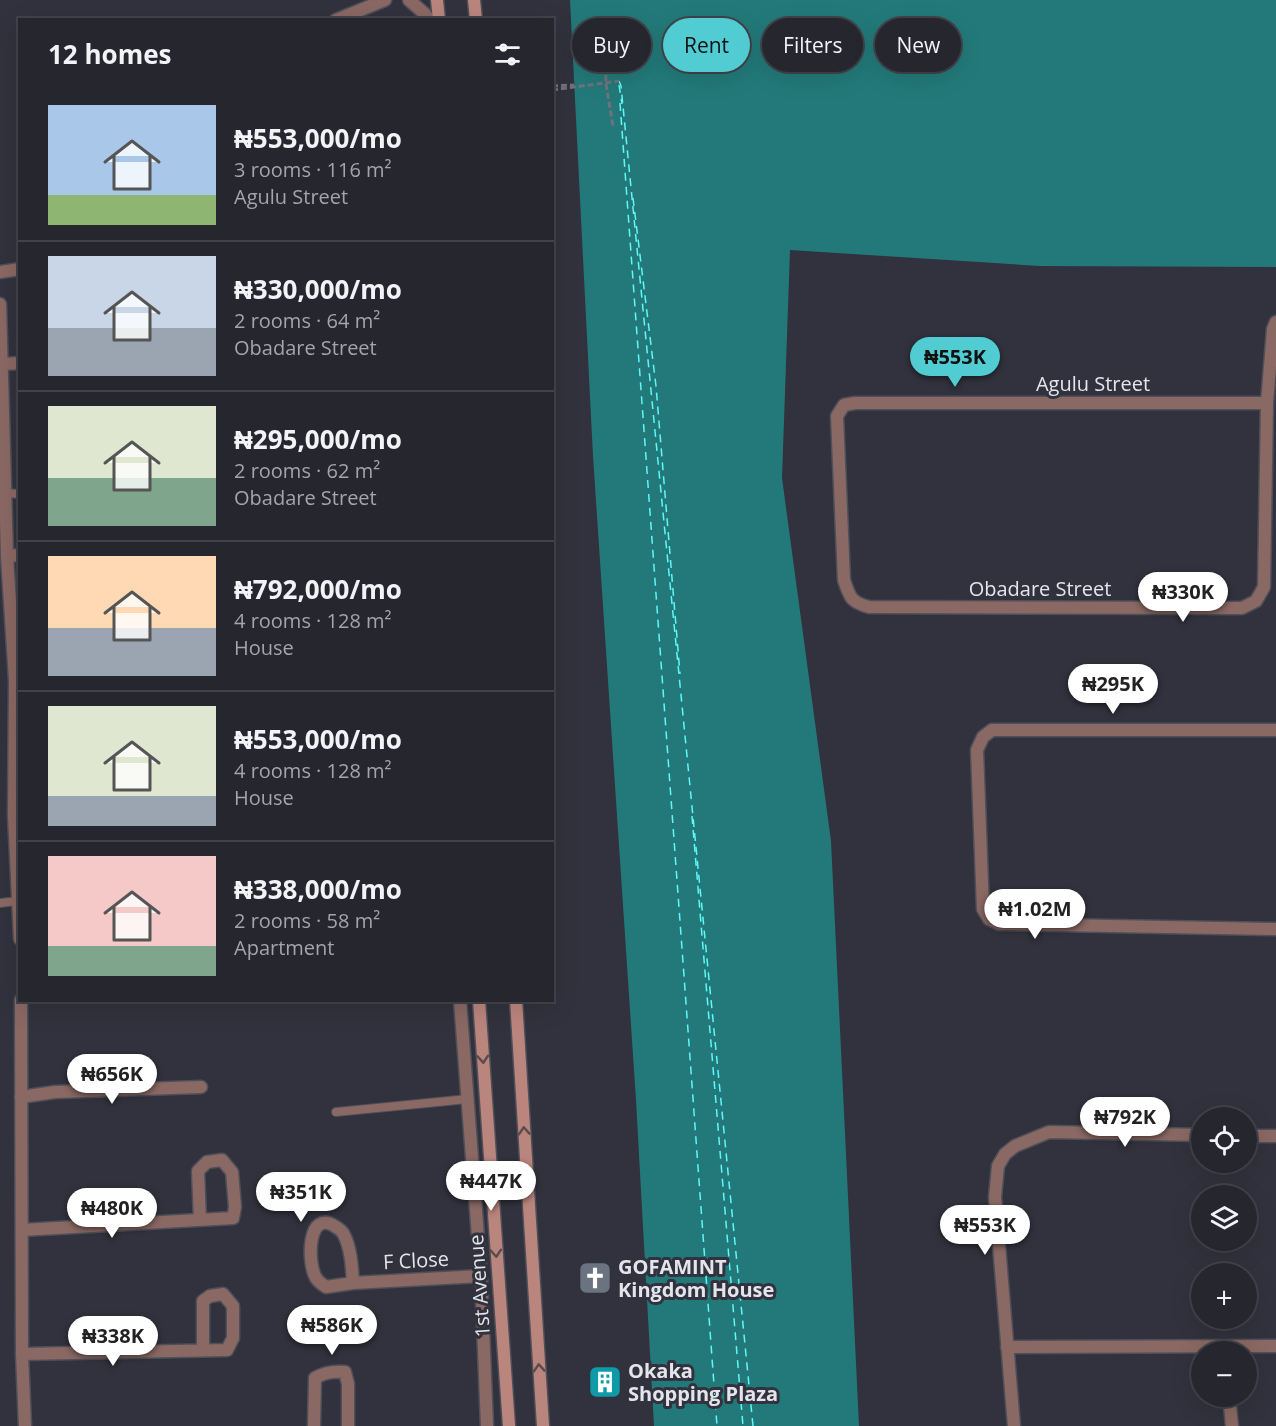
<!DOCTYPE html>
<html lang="en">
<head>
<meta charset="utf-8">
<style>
	body { margin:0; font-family:"Open Sans",sans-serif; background:#31323a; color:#f1f3f6; height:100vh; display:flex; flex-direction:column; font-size:22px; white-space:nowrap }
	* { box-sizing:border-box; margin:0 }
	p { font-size:20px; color:#a3a5aa }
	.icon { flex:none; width:33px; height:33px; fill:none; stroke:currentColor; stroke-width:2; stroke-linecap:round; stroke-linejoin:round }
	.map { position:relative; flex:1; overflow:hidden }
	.drawer { position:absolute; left:18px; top:18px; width:536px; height:984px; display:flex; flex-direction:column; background:#25262e; border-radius:0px; box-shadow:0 6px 24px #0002,0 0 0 2px #42434a }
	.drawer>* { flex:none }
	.banner { position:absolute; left:572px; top:18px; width:570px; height:54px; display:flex; gap:12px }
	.buttons { position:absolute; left:1191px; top:1107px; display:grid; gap:12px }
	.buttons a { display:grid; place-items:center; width:66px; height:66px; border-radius:50%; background:#25262e; box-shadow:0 6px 24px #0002,0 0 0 2px #42434a; font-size:30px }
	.price { position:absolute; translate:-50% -51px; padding:0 14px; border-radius:21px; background:#fff; color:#222; font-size:20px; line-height:39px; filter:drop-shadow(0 2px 3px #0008) }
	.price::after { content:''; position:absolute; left:50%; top:36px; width:18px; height:14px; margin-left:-9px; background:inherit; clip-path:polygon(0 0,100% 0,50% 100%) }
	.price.selected { background:#51ccd2; color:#111 }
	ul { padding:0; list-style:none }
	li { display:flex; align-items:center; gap:18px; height:150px; padding:0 30px }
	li+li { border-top:2px solid #42434a }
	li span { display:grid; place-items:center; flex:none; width:168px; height:120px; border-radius:0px; color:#555 }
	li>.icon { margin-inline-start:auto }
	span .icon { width:72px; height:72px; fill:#fffc; stroke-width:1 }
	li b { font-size:26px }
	h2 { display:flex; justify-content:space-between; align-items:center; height:72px; padding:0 30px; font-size:26px }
	.chip { padding:0 21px; border-radius:27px; background:#25262e; box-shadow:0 6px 24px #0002,0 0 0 2px #42434a; font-size:21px; line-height:54px }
	.chip.selected { background:#51ccd2; color:#111 }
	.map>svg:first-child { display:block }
	.water { fill:#237979 }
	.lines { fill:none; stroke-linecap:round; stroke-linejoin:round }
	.ferry { stroke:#5ef8f8; stroke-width:1.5; stroke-dasharray:8 6; stroke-linecap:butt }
	.lane-casing { stroke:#4e4f59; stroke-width:10 }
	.street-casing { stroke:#4e4f59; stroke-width:15 }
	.secondary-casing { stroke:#4e4f59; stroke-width:15 }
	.path { stroke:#71727c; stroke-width:3; stroke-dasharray:6 3; stroke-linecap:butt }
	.lane { stroke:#8a6863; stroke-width:8 }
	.street { stroke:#8a6863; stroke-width:12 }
	.secondary { stroke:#ba857d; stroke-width:12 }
	.oneway { stroke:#5a4b50 }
	.labels { text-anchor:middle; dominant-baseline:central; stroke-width:6; stroke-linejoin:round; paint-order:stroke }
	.street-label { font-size:20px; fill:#e4e5ec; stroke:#31323d }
	.poi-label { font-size:20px; font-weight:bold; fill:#e4e5ec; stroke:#31323d; text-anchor:start }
</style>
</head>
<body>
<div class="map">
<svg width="1276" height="1426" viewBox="0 0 1276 1426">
	<rect width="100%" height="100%" fill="#31323d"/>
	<path class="water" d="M570,0H1276V267L1040,266L790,250L782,478L831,841L859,1426H654L636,1100L593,456Z"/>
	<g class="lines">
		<g class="ferry">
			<path d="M619,81L621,86L753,1426"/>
			<path d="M619,85L622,104"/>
			<path d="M620,103L717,1426"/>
			<path d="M633,198L656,386L680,674"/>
			<path d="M692,816L743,1426"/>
		</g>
		<defs>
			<g id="lane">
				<path d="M6,493L20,494"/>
				<path d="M0,903L17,901"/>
				<path d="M336,1112L468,1099"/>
			</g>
			<g id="street">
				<path d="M409,0L425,14L429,20"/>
				<path d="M336,20L385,0"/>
				<path d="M0,272L20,269"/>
				<path d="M0,304L7,556L15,680L14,816L20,939"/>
				<path d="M3,364L20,363"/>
				<path d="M1267,403H855L844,405L837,416L844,580C850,598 851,602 869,607L1242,608L1256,601L1264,587L1267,403L1273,329L1276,322"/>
				<path d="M7,556L20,555"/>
				<path d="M1276,730H992L983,737L977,750L983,909L989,919L999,924L1276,929"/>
				<path d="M21,1000L22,1354L25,1426"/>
				<path d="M460,1000L481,1276L487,1426"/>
				<path d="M21,1097L55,1092L201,1087"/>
				<path d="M1246,1136H1276"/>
				<path d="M22,1230L233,1218L235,1207L232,1172L222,1160L207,1162L198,1171L200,1220"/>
				<path d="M353,1283C352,1267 351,1247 343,1233C341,1230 339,1229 336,1227C307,1207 307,1263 316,1278C318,1281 323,1285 326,1287L353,1283L481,1276"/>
				<path d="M1007,1347L1276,1346"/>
				<path d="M22,1354L227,1350L233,1338V1306L223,1294L210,1296L203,1301V1350"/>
				<path d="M1229,1396L1232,1426"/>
				<path d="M314,1426L315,1378C325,1372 334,1371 345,1372L348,1384V1426"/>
				<path d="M1014,1426L995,1197L998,1166L1005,1154L1015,1146L1049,1132L1202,1135"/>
			</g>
			<g id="secondary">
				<path d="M437,0L439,20"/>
				<path d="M474,0L476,20"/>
				<path d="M479,1000L509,1426"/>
				<path d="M516,1000L543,1426"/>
			</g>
		</defs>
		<use href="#lane" class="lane-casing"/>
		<use href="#street" class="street-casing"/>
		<use href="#secondary" class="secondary-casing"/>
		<g class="path">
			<path d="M605,48L606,84L613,126"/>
			<path d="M552,86L574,85"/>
			<path d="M552,90L619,81"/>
		</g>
		<use href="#lane" class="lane"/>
		<use href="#street" class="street"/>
		<use href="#secondary" class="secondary"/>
	</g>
	<defs><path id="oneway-chevron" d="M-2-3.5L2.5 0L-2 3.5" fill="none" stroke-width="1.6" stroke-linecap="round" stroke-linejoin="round" transform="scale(1.5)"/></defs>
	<g class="oneway">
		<use href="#oneway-chevron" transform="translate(483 1059) rotate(86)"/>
		<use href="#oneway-chevron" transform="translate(524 1131) rotate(-94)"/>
		<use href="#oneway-chevron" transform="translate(496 1253) rotate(86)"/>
		<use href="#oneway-chevron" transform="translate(539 1368) rotate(-94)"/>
	</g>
	<defs>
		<symbol id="church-square" viewBox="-11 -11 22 22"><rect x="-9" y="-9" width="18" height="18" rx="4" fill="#6b7280" stroke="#31323d"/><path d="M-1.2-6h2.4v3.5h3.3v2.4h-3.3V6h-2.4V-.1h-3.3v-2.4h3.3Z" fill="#fff"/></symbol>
		<symbol id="building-square" viewBox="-11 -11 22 22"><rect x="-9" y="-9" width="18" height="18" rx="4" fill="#0f9aa8" stroke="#31323d"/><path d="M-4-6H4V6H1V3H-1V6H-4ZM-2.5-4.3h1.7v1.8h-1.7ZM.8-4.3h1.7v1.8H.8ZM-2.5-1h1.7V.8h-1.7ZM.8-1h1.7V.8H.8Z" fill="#fff"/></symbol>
	</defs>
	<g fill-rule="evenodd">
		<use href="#church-square" x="576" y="1259" width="38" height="38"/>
		<use href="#building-square" x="586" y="1363" width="38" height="38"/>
	</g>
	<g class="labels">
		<g class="street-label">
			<text x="1093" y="383">Agulu Street</text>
			<text x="1040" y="588">Obadare Street</text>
			<text transform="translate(416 1260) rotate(-3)">F Close</text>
			<text transform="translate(479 1286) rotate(-94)">1st Avenue</text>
		</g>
		<g class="poi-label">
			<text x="618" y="1266">GOFAMINT<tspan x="618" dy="23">Kingdom House</tspan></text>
			<text x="628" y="1370">Okaka<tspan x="628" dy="23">Shopping Plaza</tspan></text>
		</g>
	</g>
</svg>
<div class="buttons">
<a><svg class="icon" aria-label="locate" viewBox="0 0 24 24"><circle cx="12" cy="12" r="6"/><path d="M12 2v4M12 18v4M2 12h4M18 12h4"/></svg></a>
<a><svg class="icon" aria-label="layers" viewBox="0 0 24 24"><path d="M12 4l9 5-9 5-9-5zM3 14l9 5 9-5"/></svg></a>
<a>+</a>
<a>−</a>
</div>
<b class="price selected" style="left:955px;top:388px">₦553K</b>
<b class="price" style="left:1183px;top:623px">₦330K</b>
<b class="price" style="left:1113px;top:715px">₦295K</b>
<b class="price" style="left:1035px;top:940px">₦1.02M</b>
<b class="price" style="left:112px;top:1105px">₦656K</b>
<b class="price" style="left:1125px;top:1148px">₦792K</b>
<b class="price" style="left:491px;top:1212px">₦447K</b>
<b class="price" style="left:301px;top:1223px">₦351K</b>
<b class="price" style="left:112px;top:1239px">₦480K</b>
<b class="price" style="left:985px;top:1256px">₦553K</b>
<b class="price" style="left:332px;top:1356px">₦586K</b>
<b class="price" style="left:113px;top:1367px">₦338K</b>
<div class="banner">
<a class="chip">Buy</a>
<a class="chip selected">Rent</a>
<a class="chip">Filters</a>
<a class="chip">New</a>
</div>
<section class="drawer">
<h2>12 homes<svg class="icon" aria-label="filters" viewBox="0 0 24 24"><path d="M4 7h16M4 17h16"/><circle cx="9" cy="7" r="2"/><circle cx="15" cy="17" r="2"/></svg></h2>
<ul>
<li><span style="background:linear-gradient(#a9c7e8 75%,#8fb573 0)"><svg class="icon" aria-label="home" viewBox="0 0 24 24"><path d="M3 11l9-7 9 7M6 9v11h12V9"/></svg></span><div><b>₦553,000/mo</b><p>3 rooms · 116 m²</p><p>Agulu Street</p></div></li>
<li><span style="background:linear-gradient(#c9d6e8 60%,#9aa5b1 0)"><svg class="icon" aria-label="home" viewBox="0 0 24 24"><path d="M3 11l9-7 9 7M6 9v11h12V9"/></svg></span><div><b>₦330,000/mo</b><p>2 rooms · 64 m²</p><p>Obadare Street</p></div></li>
<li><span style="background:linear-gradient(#dfe7d0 60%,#7fa58c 0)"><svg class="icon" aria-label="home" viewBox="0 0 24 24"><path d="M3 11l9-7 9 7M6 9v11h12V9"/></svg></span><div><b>₦295,000/mo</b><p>2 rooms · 62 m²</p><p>Obadare Street</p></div></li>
<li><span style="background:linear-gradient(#ffd9b3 60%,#9aa5b1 0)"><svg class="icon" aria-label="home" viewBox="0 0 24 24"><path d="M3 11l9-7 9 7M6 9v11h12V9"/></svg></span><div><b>₦792,000/mo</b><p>4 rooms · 128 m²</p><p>House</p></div></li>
<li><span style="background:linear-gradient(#dfe7d0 75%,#9aa5b1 0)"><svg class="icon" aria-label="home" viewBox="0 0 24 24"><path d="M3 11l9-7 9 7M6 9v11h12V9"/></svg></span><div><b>₦553,000/mo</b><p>4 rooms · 128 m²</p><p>House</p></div></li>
<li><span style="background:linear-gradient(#f6c9c9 75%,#7fa58c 0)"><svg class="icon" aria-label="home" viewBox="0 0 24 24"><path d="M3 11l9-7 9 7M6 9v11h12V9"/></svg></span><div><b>₦338,000/mo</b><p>2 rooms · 58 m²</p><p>Apartment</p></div></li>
</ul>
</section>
</div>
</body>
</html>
